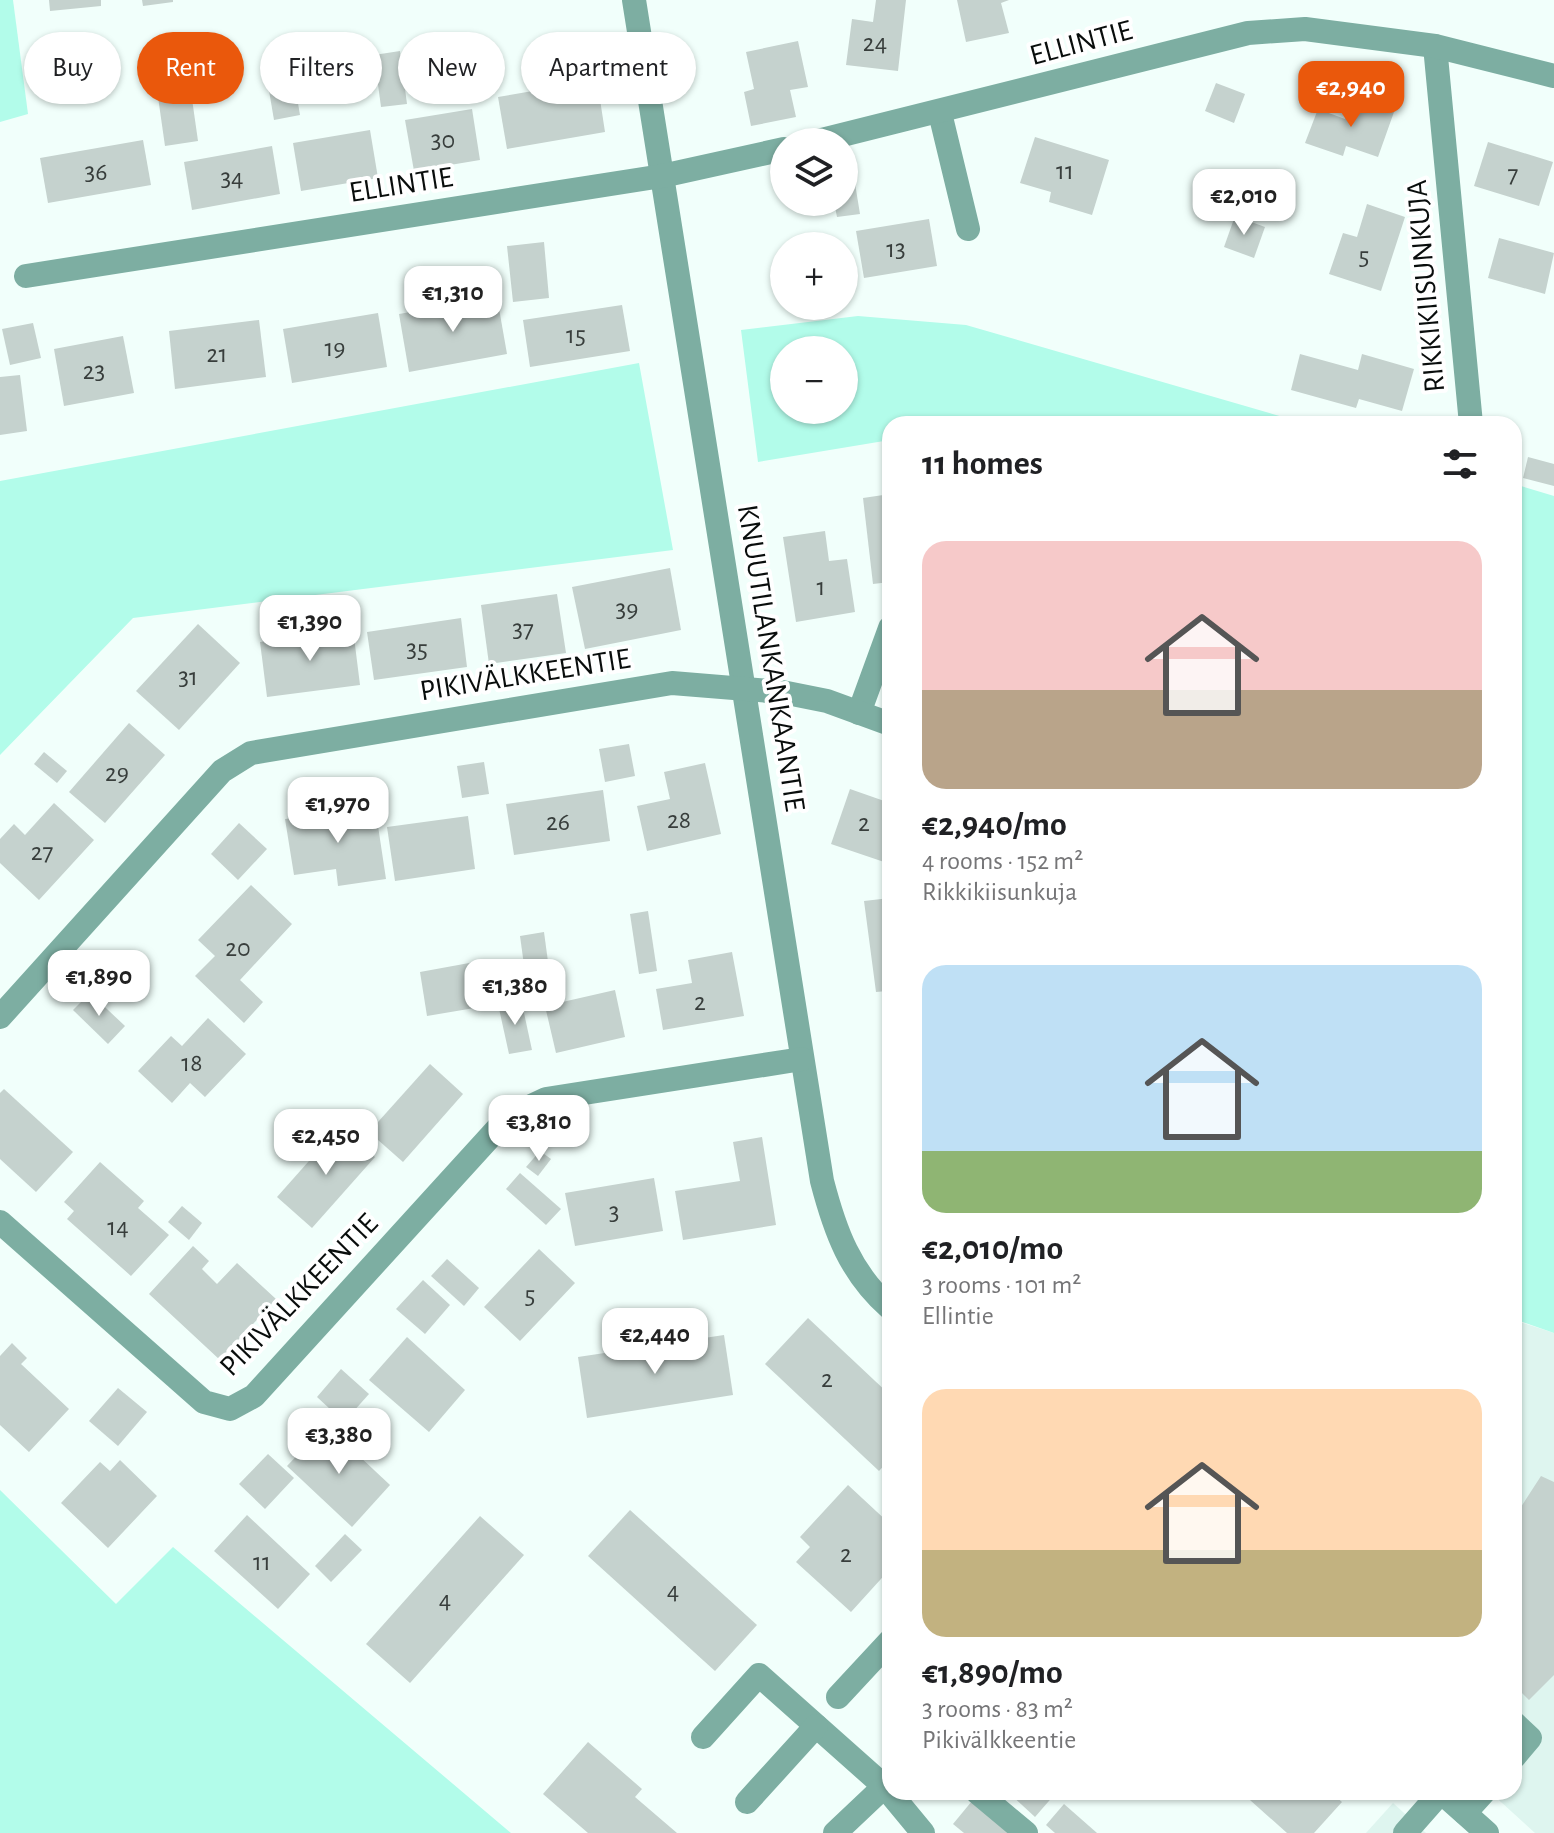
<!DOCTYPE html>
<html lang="en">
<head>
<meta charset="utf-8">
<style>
	body { margin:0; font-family:"Alegreya Sans",sans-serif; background:#f6f6f6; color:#202124; height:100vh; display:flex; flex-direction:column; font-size:30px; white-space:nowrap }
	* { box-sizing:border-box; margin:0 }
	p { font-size:26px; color:#757577 }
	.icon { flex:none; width:44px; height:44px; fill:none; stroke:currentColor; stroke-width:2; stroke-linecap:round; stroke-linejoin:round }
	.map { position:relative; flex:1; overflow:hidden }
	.side { position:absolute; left:882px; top:416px; width:640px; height:1384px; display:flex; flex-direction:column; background:#fff; border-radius:24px; box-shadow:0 2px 6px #0004 }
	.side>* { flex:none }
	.hud { position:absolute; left:24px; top:32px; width:738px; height:72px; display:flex; gap:16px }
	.controls { position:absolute; left:770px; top:128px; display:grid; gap:16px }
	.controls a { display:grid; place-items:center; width:88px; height:88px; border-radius:50%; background:#fff; box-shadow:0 2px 6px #0004; font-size:40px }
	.price { position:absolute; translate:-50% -68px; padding:0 18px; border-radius:16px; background:#fff; color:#222; font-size:26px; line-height:52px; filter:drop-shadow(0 2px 4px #0008) }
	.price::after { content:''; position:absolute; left:50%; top:48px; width:24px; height:18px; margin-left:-12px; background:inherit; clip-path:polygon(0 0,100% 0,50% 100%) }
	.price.selected { background:#ea580c; color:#fff }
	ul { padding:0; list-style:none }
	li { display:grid; align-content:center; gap:16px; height:424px; padding:0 40px }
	li span { display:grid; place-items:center; height:248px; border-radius:24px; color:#555 }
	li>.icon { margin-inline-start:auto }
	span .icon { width:144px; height:144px; fill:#fffc; stroke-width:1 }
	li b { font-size:34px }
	h2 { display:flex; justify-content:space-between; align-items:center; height:96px; padding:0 40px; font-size:34px }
	.pill { padding:0 28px; border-radius:36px; background:#fff; box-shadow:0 2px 6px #0004; font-size:28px; line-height:72px }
	.pill.selected { background:#ea580c; color:#fff }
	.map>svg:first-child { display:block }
	.built { fill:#def5ef }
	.green { fill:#b2fcea; fill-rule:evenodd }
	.building { fill:#c5d2ce }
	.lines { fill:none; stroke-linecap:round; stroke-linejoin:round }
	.minor { stroke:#7daea2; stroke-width:24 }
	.labels { text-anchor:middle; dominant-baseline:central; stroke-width:8; stroke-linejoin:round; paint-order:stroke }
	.number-label { font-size:26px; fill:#383e3c }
	.street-label { font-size:30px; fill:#090d0c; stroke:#fff }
</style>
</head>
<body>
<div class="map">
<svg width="1554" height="1833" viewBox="0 0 1554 1833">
	<rect width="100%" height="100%" fill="#f1fffb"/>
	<g class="built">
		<path d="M1514,1320L1554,1333V1833H1535L1490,1792H1514Z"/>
		<path d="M1393,1803L1426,1833H1366Z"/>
	</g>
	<g class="green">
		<path d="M0,0H13L28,114L0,122Z"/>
		<path d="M858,316L966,325L1307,424H1022L1009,420L984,424H890V440L758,462L741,330ZM784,350H844V410H784Z"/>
		<path d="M639,363L673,550L133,618L0,755V481Z"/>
		<path d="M1514,484L1554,496V1333L1514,1319Z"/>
		<path d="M0,1490L116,1604L173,1547L511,1833H0Z"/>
	</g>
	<g class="building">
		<path d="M49,0H101V6L50,11Z"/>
		<path d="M142,0H173V2L143,6Z"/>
		<path d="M876,0H906L898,71L846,65L852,19L873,22Z"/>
		<path d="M957,0H1009L1001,3L1009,33L966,42Z"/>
		<path d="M798,41L808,87L790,90L796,117L751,126L744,92L754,89L746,52Z"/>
		<path d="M400,51L407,104L381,107L374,55Z"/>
		<path d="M292,68L300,115L274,120L266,73Z"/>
		<path d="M188,71L198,141L165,146L155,76Z"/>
		<path d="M597,80L605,132L507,149L498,97Z"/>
		<path d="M1216,83L1245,94L1234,123L1205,111Z"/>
		<path d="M1353,98L1394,112L1378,157L1346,146L1343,156L1305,143L1318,109L1345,119Z"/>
		<path d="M472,109L480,160L414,171L405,120Z"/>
		<path d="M370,130L378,178L301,191L293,143Z"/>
		<path d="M1035,137L1109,160L1092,215L1049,202L1051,192L1020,183Z"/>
		<path d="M143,140L151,185L48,203L40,158Z"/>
		<path d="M1488,142L1553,162L1539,206L1474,186Z"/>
		<path d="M272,146L280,194L192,210L184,162Z"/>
		<path d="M852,165L860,214L837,217L834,202H844V166Z"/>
		<path d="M1367,204L1405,217L1381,291L1329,274L1343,233L1357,237Z"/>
		<path d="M1235,216L1265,227L1254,258L1224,247Z"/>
		<path d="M929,219L937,266L864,278L856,231Z"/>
		<path d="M1499,238L1554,253L1545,294L1488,278Z"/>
		<path d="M544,242L549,298L513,302L507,246Z"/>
		<path d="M497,297L507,354L409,372L399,314Z"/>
		<path d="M622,305L630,351L530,367L523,320Z"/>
		<path d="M378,313L387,367L292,383L283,329Z"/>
		<path d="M259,320L266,377L175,389L169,331Z"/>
		<path d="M33,323L41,358L10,365L2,329Z"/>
		<path d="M123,336L134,393L64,406L54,349Z"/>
		<path d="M1300,354L1358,370L1362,354L1414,369L1402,411L1359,399L1356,408L1291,390Z"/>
		<path d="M20,375L27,431L0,435V377Z"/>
		<path d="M1528,457L1554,464V486L1523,478Z"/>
		<path d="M890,494V582L873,584L863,498Z"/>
		<path d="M825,531L829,561L847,559L855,612L796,622L783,537Z"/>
		<path d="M670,568L681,630L585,649L572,587Z"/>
		<path d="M557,594L566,653L489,664L481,605Z"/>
		<path d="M461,618L467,667L374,680L367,632Z"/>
		<path d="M198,624L240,663L179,730L136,691Z"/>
		<path d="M353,629L360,685L267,697L260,642Z"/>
		<path d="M129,723L165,755L105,823L69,792Z"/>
		<path d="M629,744L635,776L605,782L599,749Z"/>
		<path d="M44,752L67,771L57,783L34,764Z"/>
		<path d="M484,762L489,794L462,798L457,766Z"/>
		<path d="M705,763L721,834L647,851L637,806L670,799L664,772Z"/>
		<path d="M850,789L890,803V864L831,844Z"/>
		<path d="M603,790L610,841L514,855L506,804Z"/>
		<path d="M54,803L94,840L39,900L0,863V839L14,824L25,835Z"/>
		<path d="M375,806L386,879L338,886L336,869L294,875L285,819Z"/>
		<path d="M468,816L475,869L395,881L387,827Z"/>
		<path d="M239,823L267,849L238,880L211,854Z"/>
		<path d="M251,885L292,924L240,980L263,1002L244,1023L195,976L215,956L198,940Z"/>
		<path d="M890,898V1001H888L887,991L876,992L864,901Z"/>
		<path d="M648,911L657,971L639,974L630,914Z"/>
		<path d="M544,932L551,984L527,987L520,936Z"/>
		<path d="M732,952L744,1016L663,1030L656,989L692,983L688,960Z"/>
		<path d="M491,959L498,1004L427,1016L420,972Z"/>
		<path d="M615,990L625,1037L556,1053L545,1006Z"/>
		<path d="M90,993L125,1026L108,1044L73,1010Z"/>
		<path d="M521,999L532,1050L509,1054L498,1004Z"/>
		<path d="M208,1018L246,1054L205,1097L190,1083L172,1103L138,1071L171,1036L182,1046Z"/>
		<path d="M430,1064L463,1094L403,1162L369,1132Z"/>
		<path d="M4,1089L73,1152L36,1192L0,1159V1093Z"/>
		<path d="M340,1126L375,1157L312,1228L277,1197Z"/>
		<path d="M762,1137L776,1225L683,1240L675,1191L740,1181L733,1142Z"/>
		<path d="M540,1151L551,1159L538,1176L526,1167Z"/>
		<path d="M100,1162L144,1201L138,1208L169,1235L131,1276L67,1219L74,1211L64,1202Z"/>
		<path d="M520,1173L561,1209L546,1225L506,1189Z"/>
		<path d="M654,1178L663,1231L575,1246L565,1193Z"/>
		<path d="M182,1206L202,1223L189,1240L168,1222Z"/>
		<path d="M193,1246L209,1261L202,1269L217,1284L237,1263L276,1299L220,1360L149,1294Z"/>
		<path d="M539,1249L575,1283L520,1341L484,1307Z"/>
		<path d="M447,1259L479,1288L464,1306L431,1276Z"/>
		<path d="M423,1280L450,1305L425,1334L396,1309Z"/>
		<path d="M808,1318L890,1395V1459L879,1471L765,1364Z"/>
		<path d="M724,1335L733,1395L587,1418L578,1357Z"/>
		<path d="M407,1337L465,1390L429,1432L369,1380Z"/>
		<path d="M12,1343L27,1358L21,1364L69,1409L29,1452L0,1425V1356Z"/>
		<path d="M341,1369L369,1394L344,1422L317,1397Z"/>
		<path d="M118,1388L147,1412L118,1446L89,1421Z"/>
		<path d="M326,1425L390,1485L352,1527L287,1466Z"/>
		<path d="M268,1454L294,1478L265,1509L239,1484Z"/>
		<path d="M120,1460L157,1496L108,1548L61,1503L100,1462L110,1471Z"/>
		<path d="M1541,1476L1554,1482V1675L1529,1700L1514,1685V1512L1517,1513Z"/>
		<path d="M848,1485L890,1524V1569L851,1612L796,1562L810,1547L800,1537Z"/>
		<path d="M630,1510L757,1625L715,1671L588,1556Z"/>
		<path d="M247,1515L310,1574L278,1609L214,1551Z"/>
		<path d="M480,1516L524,1555L410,1683L366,1644Z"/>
		<path d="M345,1534L362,1550L331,1582L315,1566Z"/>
		<path d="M588,1742L642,1789L635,1797L677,1833H588L543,1794Z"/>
		<path d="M1008,1792H1053L1055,1794L1035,1817Z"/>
		<path d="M1241,1792H1330L1342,1802L1314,1833H1287Z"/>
		<path d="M972,1801L1009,1833H964L953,1824Z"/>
		<path d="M1064,1804L1097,1833H1055L1046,1825Z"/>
	</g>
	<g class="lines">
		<g class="minor">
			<path d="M634,0L822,1181C835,1231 850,1273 890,1308"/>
			<path d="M1435,46L1471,424"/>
			<path d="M940,113L968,229"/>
			<path d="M814,142L1248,33L1305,29L1435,46L1554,76"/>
			<path d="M26,276L662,176L784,149"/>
			<path d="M859,713L890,628"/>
			<path d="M0,1017L222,771L251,753L672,683L782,692L827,701L890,724"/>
			<path d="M0,1222L204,1402L230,1409L254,1396L508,1117L546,1099L802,1059"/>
			<path d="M838,1697L890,1641"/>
			<path d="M1514,1723L1530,1738L1514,1757"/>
			<path d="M703,1737L759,1675L885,1787L923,1833"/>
			<path d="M977,1792L1026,1833"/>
			<path d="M747,1802L816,1726"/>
			<path d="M1465,1813L1484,1792"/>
			<path d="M835,1833L890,1781"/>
			<path d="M1405,1833L1441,1792L1487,1833"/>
		</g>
	</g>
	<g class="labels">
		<g class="number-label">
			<text x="875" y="43">24</text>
			<text x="443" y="140">30</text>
			<text x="1065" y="171">11</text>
			<text x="96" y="172">36</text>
			<text x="1513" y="174">7</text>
			<text x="232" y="178">34</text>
			<text x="896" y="249">13</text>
			<text x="1364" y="256">5</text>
			<text x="576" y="335">15</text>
			<text x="335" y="348">19</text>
			<text x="217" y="354">21</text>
			<text x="94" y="371">23</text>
			<text x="821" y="587">1</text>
			<text x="627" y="609">39</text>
			<text x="523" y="629">37</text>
			<text x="417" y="649">35</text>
			<text x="188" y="677">31</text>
			<text x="117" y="773">29</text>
			<text x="679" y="820">28</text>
			<text x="558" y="822">26</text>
			<text x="864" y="823">2</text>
			<text x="42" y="852">27</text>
			<text x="238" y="948">20</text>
			<text x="700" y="1002">2</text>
			<text x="192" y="1063">18</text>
			<text x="614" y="1212">3</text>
			<text x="118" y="1227">14</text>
			<text x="530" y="1295">5</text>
			<text x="827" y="1379">2</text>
			<text x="846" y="1554">2</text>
			<text x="262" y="1562">11</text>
			<text x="673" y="1591">4</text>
			<text x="445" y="1600">4</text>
		</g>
		<g class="street-label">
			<text transform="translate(1081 43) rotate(-15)">ELLINTIE</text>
			<text transform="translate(401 185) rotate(-9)">ELLINTIE</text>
			<text transform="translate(1426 286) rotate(-95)">RIKKIKIISUNKUJA</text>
			<text transform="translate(771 658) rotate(81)">KNUUTILANKANKAANTIE</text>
			<text transform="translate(525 675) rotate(-9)">PIKIVÄLKKEENTIE</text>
			<text transform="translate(299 1295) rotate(-46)">PIKIVÄLKKEENTIE</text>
		</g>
	</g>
</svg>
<div class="controls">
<a><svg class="icon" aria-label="layers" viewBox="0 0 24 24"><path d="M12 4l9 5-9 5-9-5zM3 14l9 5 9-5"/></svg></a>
<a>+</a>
<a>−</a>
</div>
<b class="price selected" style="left:1351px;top:129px">€2,940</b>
<b class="price" style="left:1244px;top:237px">€2,010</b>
<b class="price" style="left:453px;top:334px">€1,310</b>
<b class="price" style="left:310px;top:663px">€1,390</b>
<b class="price" style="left:338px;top:845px">€1,970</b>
<b class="price" style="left:99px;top:1018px">€1,890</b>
<b class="price" style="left:515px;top:1027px">€1,380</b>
<b class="price" style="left:539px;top:1163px">€3,810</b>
<b class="price" style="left:326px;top:1177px">€2,450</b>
<b class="price" style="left:655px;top:1376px">€2,440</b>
<b class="price" style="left:339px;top:1476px">€3,380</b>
<div class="hud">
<a class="pill">Buy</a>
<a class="pill selected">Rent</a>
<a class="pill">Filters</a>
<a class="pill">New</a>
<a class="pill">Apartment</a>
</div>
<section class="side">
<h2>11 homes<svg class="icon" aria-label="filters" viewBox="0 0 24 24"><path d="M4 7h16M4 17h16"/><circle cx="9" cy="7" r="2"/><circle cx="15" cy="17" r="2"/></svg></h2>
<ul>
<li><span style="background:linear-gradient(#f6c9c9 60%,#b9a48a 0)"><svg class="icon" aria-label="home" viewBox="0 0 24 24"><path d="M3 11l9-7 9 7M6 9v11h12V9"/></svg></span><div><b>€2,940/mo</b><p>4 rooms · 152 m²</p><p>Rikkikiisunkuja</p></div></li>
<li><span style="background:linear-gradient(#bfe0f5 75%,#8fb573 0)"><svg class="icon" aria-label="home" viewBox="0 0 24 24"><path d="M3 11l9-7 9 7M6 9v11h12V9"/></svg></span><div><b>€2,010/mo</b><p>3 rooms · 101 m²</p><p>Ellintie</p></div></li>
<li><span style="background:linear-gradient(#ffd9b3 65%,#c2b280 0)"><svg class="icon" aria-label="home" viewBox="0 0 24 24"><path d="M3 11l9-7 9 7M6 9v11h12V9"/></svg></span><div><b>€1,890/mo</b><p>3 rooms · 83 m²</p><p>Pikivälkkeentie</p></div></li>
</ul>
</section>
</div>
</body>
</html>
